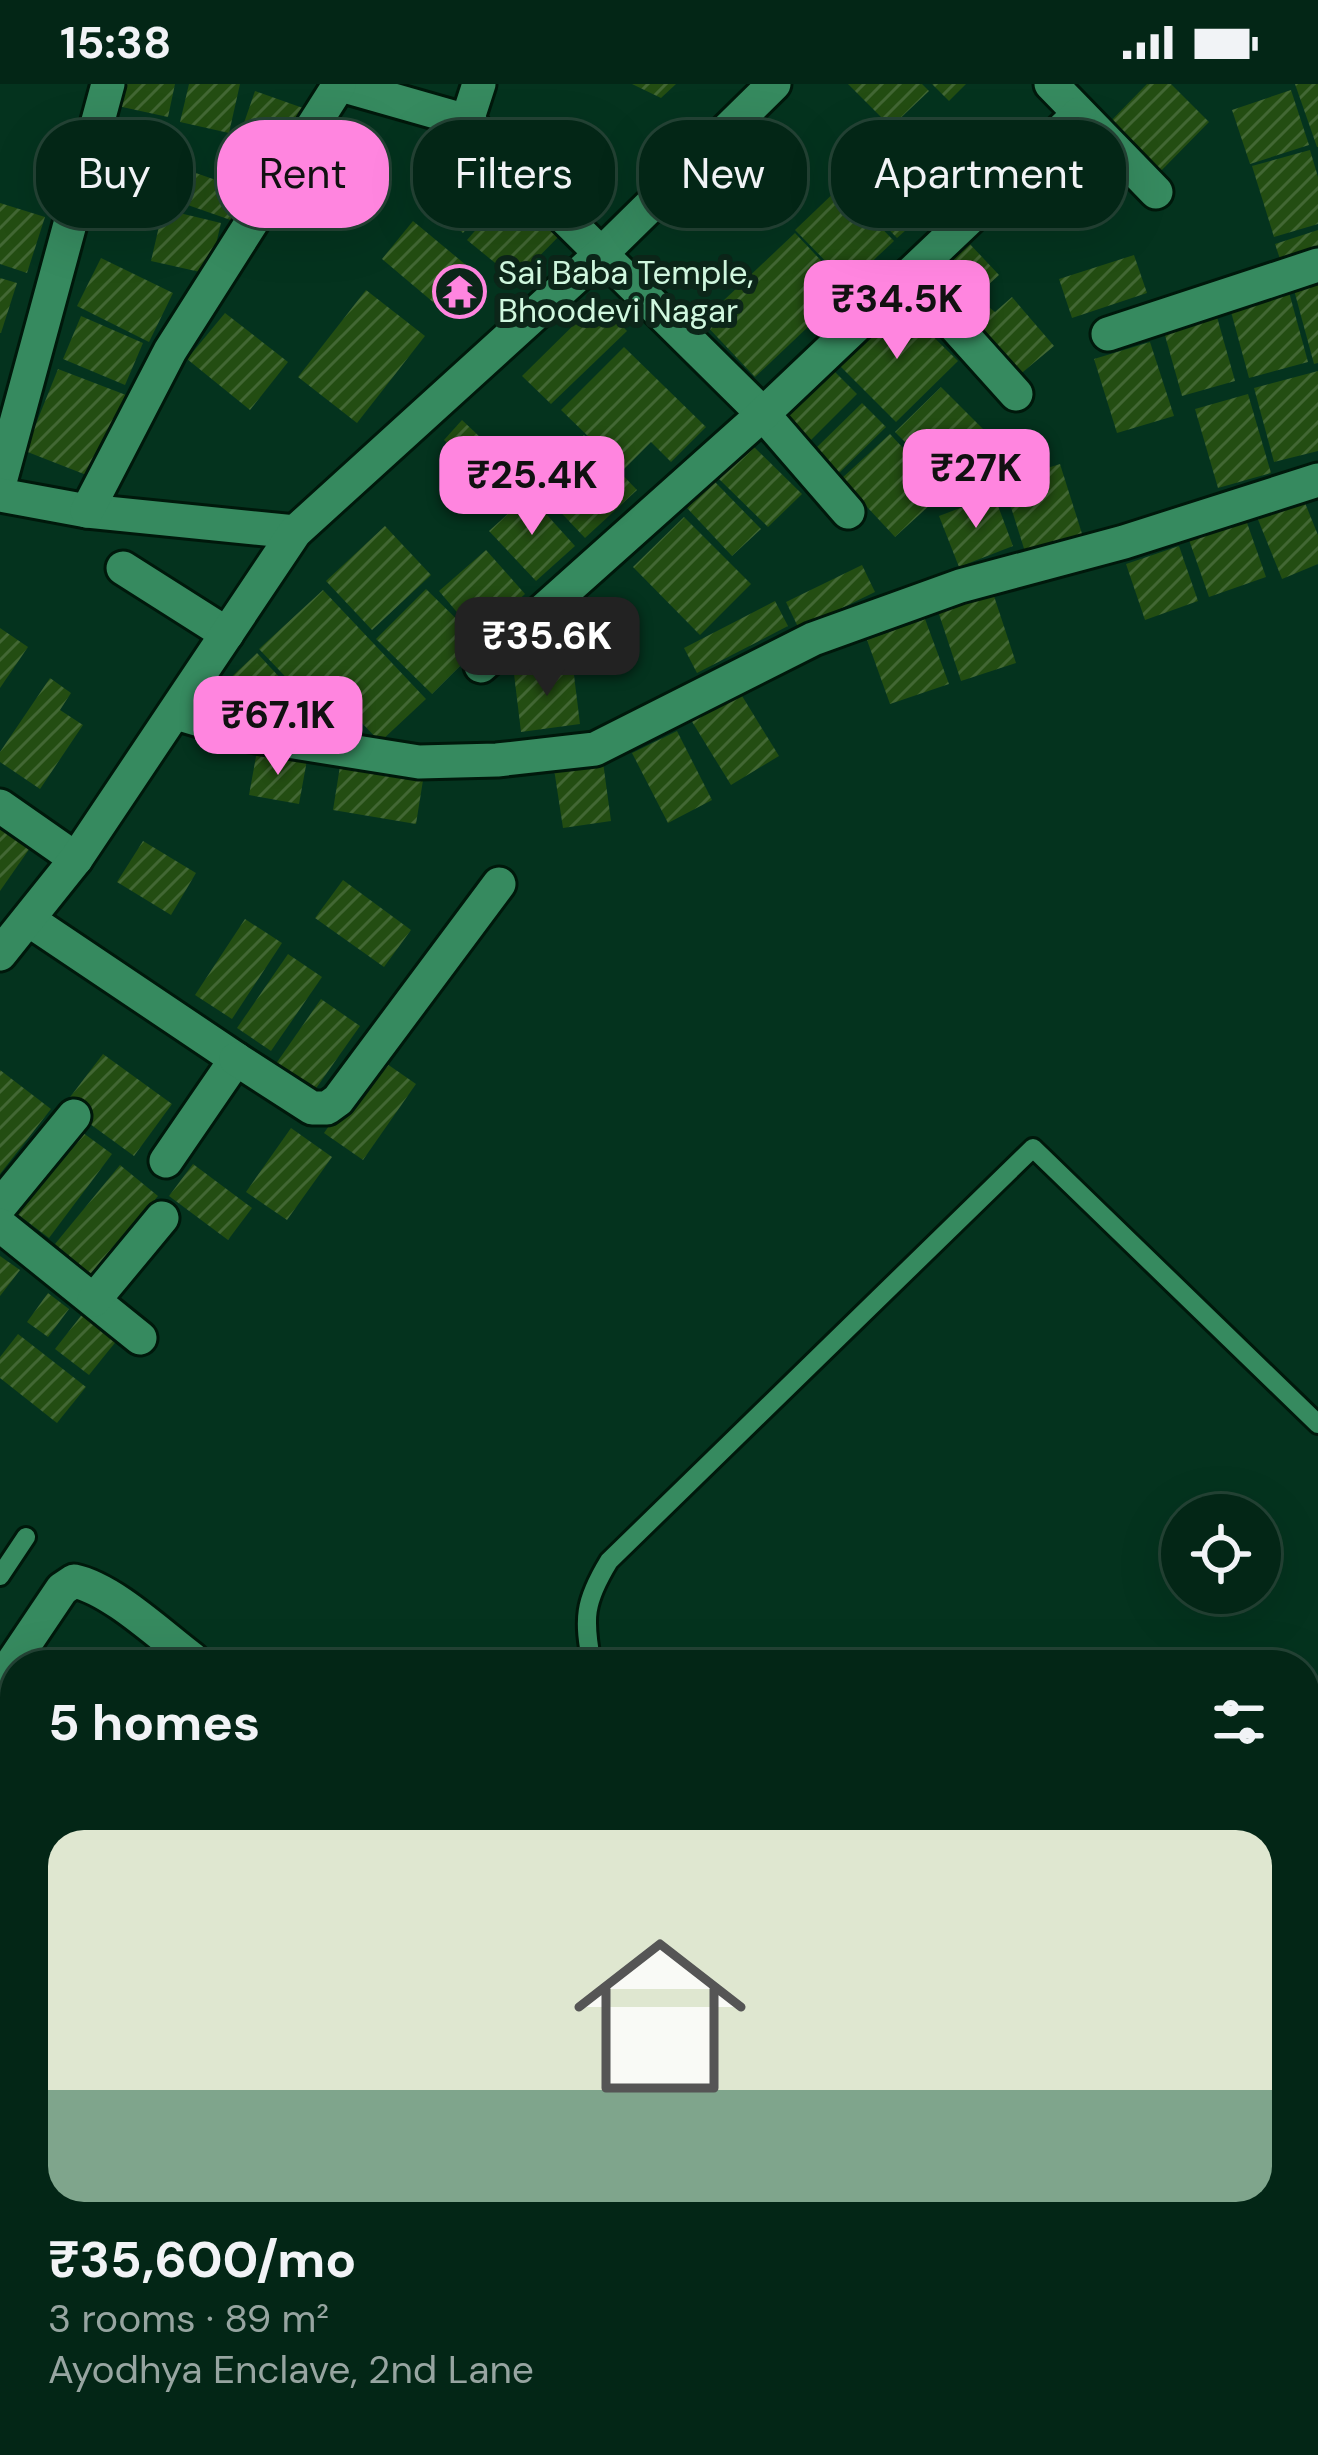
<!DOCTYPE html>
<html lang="en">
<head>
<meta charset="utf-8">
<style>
	body { margin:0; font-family:"DM Sans",sans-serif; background:#0d2e1f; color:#f1f3f6; height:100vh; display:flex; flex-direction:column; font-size:45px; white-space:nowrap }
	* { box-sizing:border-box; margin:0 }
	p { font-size:39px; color:#97a5a1 }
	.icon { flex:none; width:66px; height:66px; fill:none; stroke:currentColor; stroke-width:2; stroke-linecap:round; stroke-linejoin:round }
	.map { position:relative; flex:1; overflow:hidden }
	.details { position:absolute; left:0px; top:1566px; width:1320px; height:807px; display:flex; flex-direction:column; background:#032616; border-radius:48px 48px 0 0; box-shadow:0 12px 48px #0002,0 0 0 3px #244335 }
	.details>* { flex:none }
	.hud { position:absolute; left:36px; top:36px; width:1248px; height:108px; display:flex; gap:24px }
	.buttons { position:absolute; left:1161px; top:1410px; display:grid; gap:24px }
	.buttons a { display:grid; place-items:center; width:120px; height:120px; border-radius:50%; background:#032616; box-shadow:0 12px 48px #0002,0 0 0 3px #244335; font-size:60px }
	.price { position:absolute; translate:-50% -102px; padding:0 27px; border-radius:24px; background:#ff85df; color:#111; font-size:39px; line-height:78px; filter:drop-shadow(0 3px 6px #0008) }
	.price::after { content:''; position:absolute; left:50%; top:72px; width:36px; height:27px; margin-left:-18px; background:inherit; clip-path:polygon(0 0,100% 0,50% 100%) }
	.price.active { background:#222; color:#fff }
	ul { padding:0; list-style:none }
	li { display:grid; align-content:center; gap:24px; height:636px; padding:0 48px }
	li span { display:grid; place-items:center; height:372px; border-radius:36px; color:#555 }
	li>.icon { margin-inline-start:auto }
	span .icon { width:216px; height:216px; fill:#fffc; stroke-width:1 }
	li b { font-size:51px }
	h2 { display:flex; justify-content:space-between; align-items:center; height:144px; padding:0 48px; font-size:51px }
	.tag { padding:0 42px; border-radius:48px; background:#032616; box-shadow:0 12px 48px #0002,0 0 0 3px #244335; font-size:42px; line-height:108px }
	.tag.active { background:#ff85df; color:#111 }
	.status { display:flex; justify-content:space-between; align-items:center; height:84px; padding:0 60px; background:#032616; direction:ltr }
	.status svg { height:33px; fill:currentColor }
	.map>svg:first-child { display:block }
	.building { fill:url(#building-hatch) }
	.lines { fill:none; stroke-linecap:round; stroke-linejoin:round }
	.service-casing { stroke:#00180b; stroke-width:24 }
	.minor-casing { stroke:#00180b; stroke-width:39 }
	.tertiary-casing { stroke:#00180b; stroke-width:39 }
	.service { stroke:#368a5f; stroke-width:18 }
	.minor { stroke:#368a5f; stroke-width:33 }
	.tertiary { stroke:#368a5f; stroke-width:33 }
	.labels { text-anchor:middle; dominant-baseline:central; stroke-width:12; stroke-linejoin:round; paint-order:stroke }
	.poi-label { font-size:33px; fill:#d0f8df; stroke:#0c2619; text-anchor:start }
</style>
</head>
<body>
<div class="status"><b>15:38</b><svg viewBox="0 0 49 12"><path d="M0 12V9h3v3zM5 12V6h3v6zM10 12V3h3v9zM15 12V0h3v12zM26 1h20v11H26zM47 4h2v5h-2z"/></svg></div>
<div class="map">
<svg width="1318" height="2371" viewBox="0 0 1318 2371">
	<defs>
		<pattern id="building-hatch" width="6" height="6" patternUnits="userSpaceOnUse" patternTransform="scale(3)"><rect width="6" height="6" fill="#234d12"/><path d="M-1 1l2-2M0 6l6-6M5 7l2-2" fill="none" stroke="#426734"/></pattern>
	</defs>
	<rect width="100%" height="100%" fill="#04331e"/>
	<g class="building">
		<path d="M118,0H175L168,33L113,21Z"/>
		<path d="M189,0H240L229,49L180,38Z"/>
		<path d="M632,0H676L661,14Z"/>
		<path d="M848,0H922L929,7L891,43Z"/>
		<path d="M932,0H966L949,17Z"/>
		<path d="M1147,0H1171L1209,38L1154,94L1103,45Z"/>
		<path d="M1295,0H1318V63H1317Z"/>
		<path d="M1291,6L1309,61L1250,80L1232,26Z"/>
		<path d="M255,7L303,24L284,79L236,62Z"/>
		<path d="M887,60L940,114L922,132L869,77Z"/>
		<path d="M1067,65L1107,108L1071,140L1032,97Z"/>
		<path d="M1310,66L1318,93V140L1274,153L1252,82Z"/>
		<path d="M100,71L157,88L147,124L89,107Z"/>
		<path d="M467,77L500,105L463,149L429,121Z"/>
		<path d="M173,81L253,109L242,140L162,112Z"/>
		<path d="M863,84L915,138L897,154L845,100Z"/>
		<path d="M841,102L894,157L848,200L795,146Z"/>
		<path d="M513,103L566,145L516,196L467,156Z"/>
		<path d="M0,119L45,133L27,189L0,180Z"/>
		<path d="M163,125L221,139L209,190L151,177Z"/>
		<path d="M413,137L478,191L446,229L382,175Z"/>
		<path d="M1318,146V173L1283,184L1275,160Z"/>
		<path d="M795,149L848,205L755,293L702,237Z"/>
		<path d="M967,157L999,191L962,225L930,191Z"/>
		<path d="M1134,171L1147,209L1072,234L1059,195Z"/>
		<path d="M101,174L173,209L149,258L77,222Z"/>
		<path d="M0,194L17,199L1,249H0Z"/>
		<path d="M1318,200V279L1314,280L1294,206Z"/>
		<path d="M366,206L425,252L357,339L298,293Z"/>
		<path d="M1289,208L1308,278L1249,294L1230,224Z"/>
		<path d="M1012,213L1054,262L1011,298L1006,291L1016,283L1002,266L992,274L966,243L990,224L995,228Z"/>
		<path d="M598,217L627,247L551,320L522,292Z"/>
		<path d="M898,218L958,277L896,338L837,279Z"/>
		<path d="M225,229L288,278L250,326L187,275Z"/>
		<path d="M81,232L143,259L125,301L63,275Z"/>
		<path d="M1217,233L1235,297L1182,312L1164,248Z"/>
		<path d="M1150,258L1174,332L1117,349L1094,275Z"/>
		<path d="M624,263L706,343L671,378L651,358L623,386L561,326Z"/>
		<path d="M827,280L857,310L808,359L777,330Z"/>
		<path d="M58,285L126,311L94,394L25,367Z"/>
		<path d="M1318,287V367L1274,378L1254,304Z"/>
		<path d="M941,303L985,347L939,392L895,348Z"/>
		<path d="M1248,310L1271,389L1218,404L1195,325Z"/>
		<path d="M862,319L886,343L838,390L815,365Z"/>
		<path d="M462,336L519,390L499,410L444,356Z"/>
		<path d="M890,350L944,408L895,453L841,395Z"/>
		<path d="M584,351L637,406L585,454L533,399Z"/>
		<path d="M753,362L802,410L768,443L719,395Z"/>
		<path d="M1060,380L1084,456L1027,474L1003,398Z"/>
		<path d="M715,398L761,445L732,472L687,424Z"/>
		<path d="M529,411L575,462L536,497L489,447Z"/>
		<path d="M994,411L1013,462L959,483L939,432Z"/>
		<path d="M1303,414L1318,451V480L1282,495L1257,433Z"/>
		<path d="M684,433L751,500L700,551L633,483Z"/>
		<path d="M1245,433L1266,493L1209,513L1188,453Z"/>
		<path d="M385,442L431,491L372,546L326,497Z"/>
		<path d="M1179,462L1198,517L1145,536L1126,480Z"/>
		<path d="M486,466L525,510L477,552L439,507Z"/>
		<path d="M862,481L875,508L799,545L786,518Z"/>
		<path d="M426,505L482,560L432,610L376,555Z"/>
		<path d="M323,506L426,615L380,658L340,616L323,632L259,565Z"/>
		<path d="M993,509L1016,579L961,597L938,527Z"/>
		<path d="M775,517L788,542L697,589L684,564Z"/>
		<path d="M925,535L949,600L890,620L867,556Z"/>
		<path d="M0,544L28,563L0,604Z"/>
		<path d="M257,569L294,609L263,638L225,599Z"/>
		<path d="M573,583L580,640L521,648L514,590Z"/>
		<path d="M50,594L71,609L60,626L83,641L40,705L0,678V668Z"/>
		<path d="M739,607L779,672L731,701L691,636Z"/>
		<path d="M677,647L712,716L668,739L632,669Z"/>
		<path d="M257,667L307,676L299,720L249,711Z"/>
		<path d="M341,676L424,690L416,740L333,726Z"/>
		<path d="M603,678L611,737L563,744L554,685Z"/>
		<path d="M0,743L30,764L0,807Z"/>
		<path d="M143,757L196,789L171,831L117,798Z"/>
		<path d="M343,796L411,846L384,883L315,834Z"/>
		<path d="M245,835L282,859L232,935L195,911Z"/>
		<path d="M288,870L322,893L271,967L237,944Z"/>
		<path d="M321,915L360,942L312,1010L273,984Z"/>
		<path d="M103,970L172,1020L134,1072L64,1021Z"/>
		<path d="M377,973L416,1000L363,1076L324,1049Z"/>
		<path d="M0,986L51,1025L0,1090Z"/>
		<path d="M75,1043L112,1070L49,1154L12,1126Z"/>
		<path d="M291,1044L332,1073L287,1136L246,1108Z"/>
		<path d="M193,1080L252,1124L228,1156L169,1112Z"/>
		<path d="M120,1081L158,1112L92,1191L55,1160Z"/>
		<path d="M0,1172L20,1186L0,1212Z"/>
		<path d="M48,1209L69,1225L48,1253L27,1238Z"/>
		<path d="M84,1228L118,1255L89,1291L55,1265Z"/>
		<path d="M18,1250L86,1303L57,1339L0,1294V1273Z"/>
	</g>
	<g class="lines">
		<defs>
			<g id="service">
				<path d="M0,1492L26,1453"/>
				<path d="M592,1581C583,1534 584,1518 609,1477L1033,1064L1318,1340"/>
				<path d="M1305,1673L1318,1659"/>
				<path d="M0,2304L15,2314"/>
				<path d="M70,2371L72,2358"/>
			</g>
			<g id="minor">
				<path d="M337,0L467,37L763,330L848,428"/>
				<path d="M1051,0L1156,108"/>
				<path d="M467,37L479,0"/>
				<path d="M909,191L1016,310"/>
				<path d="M1108,250L1318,181"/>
				<path d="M0,398L108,0"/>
				<path d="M0,411L87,427L295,448"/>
				<path d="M87,427L170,267L339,1"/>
				<path d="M123,484L227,550"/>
				<path d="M481,582L763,330L1079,30"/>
				<path d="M176,629L250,651L419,678L497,676L595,665L813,555L960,502L1124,458L1318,396"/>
				<path d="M0,722L76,775"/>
				<path d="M29,836L236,975L166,1077"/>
				<path d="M236,975L312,1024H327L338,1016L499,800"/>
				<path d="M0,1122L74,1032"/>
				<path d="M0,1141L140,1254"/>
				<path d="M94,1216L162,1134"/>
				<path d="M0,1597L62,1505L74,1497C112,1505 160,1551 192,1575L193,1581"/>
				<path d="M0,1695L15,1704"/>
				<path d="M1305,2343L1318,2353"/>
			</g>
			<path id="tertiary" d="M0,870L76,775L295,448L602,169L774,0"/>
		</defs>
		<use href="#service" class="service-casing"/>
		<use href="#minor" class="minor-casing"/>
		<use href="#tertiary" class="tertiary-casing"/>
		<use href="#service" class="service"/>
		<use href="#minor" class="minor"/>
		<use href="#tertiary" class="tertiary"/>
	</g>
	<defs>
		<symbol id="temple-ring" viewBox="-11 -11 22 22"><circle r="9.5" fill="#0c2619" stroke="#ff85df" stroke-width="1.5"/><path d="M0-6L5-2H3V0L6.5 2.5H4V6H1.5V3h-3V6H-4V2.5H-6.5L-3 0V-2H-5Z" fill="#ff85df"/></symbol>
	</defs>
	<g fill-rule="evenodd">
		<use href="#temple-ring" x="430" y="178" width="59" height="59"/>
	</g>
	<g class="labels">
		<g class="poi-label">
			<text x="498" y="188">Sai Baba Temple,<tspan x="498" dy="38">Bhoodevi Nagar</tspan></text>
		</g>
	</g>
</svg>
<div class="buttons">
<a><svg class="icon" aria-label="locate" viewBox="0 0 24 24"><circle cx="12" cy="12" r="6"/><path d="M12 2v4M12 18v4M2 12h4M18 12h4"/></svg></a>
</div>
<b class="price" style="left:897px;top:278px">₹34.5K</b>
<b class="price" style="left:976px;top:447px">₹27K</b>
<b class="price" style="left:532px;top:454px">₹25.4K</b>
<b class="price active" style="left:547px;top:615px">₹35.6K</b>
<b class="price" style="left:278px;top:694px">₹67.1K</b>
<div class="hud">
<a class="tag">Buy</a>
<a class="tag active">Rent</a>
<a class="tag">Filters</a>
<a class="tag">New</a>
<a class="tag">Apartment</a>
</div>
<section class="details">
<h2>5 homes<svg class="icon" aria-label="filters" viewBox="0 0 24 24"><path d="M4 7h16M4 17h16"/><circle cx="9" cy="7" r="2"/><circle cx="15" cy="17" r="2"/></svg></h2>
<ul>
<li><span style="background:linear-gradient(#dfe7d0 70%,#7fa58c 0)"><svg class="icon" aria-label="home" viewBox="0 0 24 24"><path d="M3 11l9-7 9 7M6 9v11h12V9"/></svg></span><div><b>₹35,600/mo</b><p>3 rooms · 89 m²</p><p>Ayodhya Enclave, 2nd Lane</p></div></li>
</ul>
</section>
</div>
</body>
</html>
